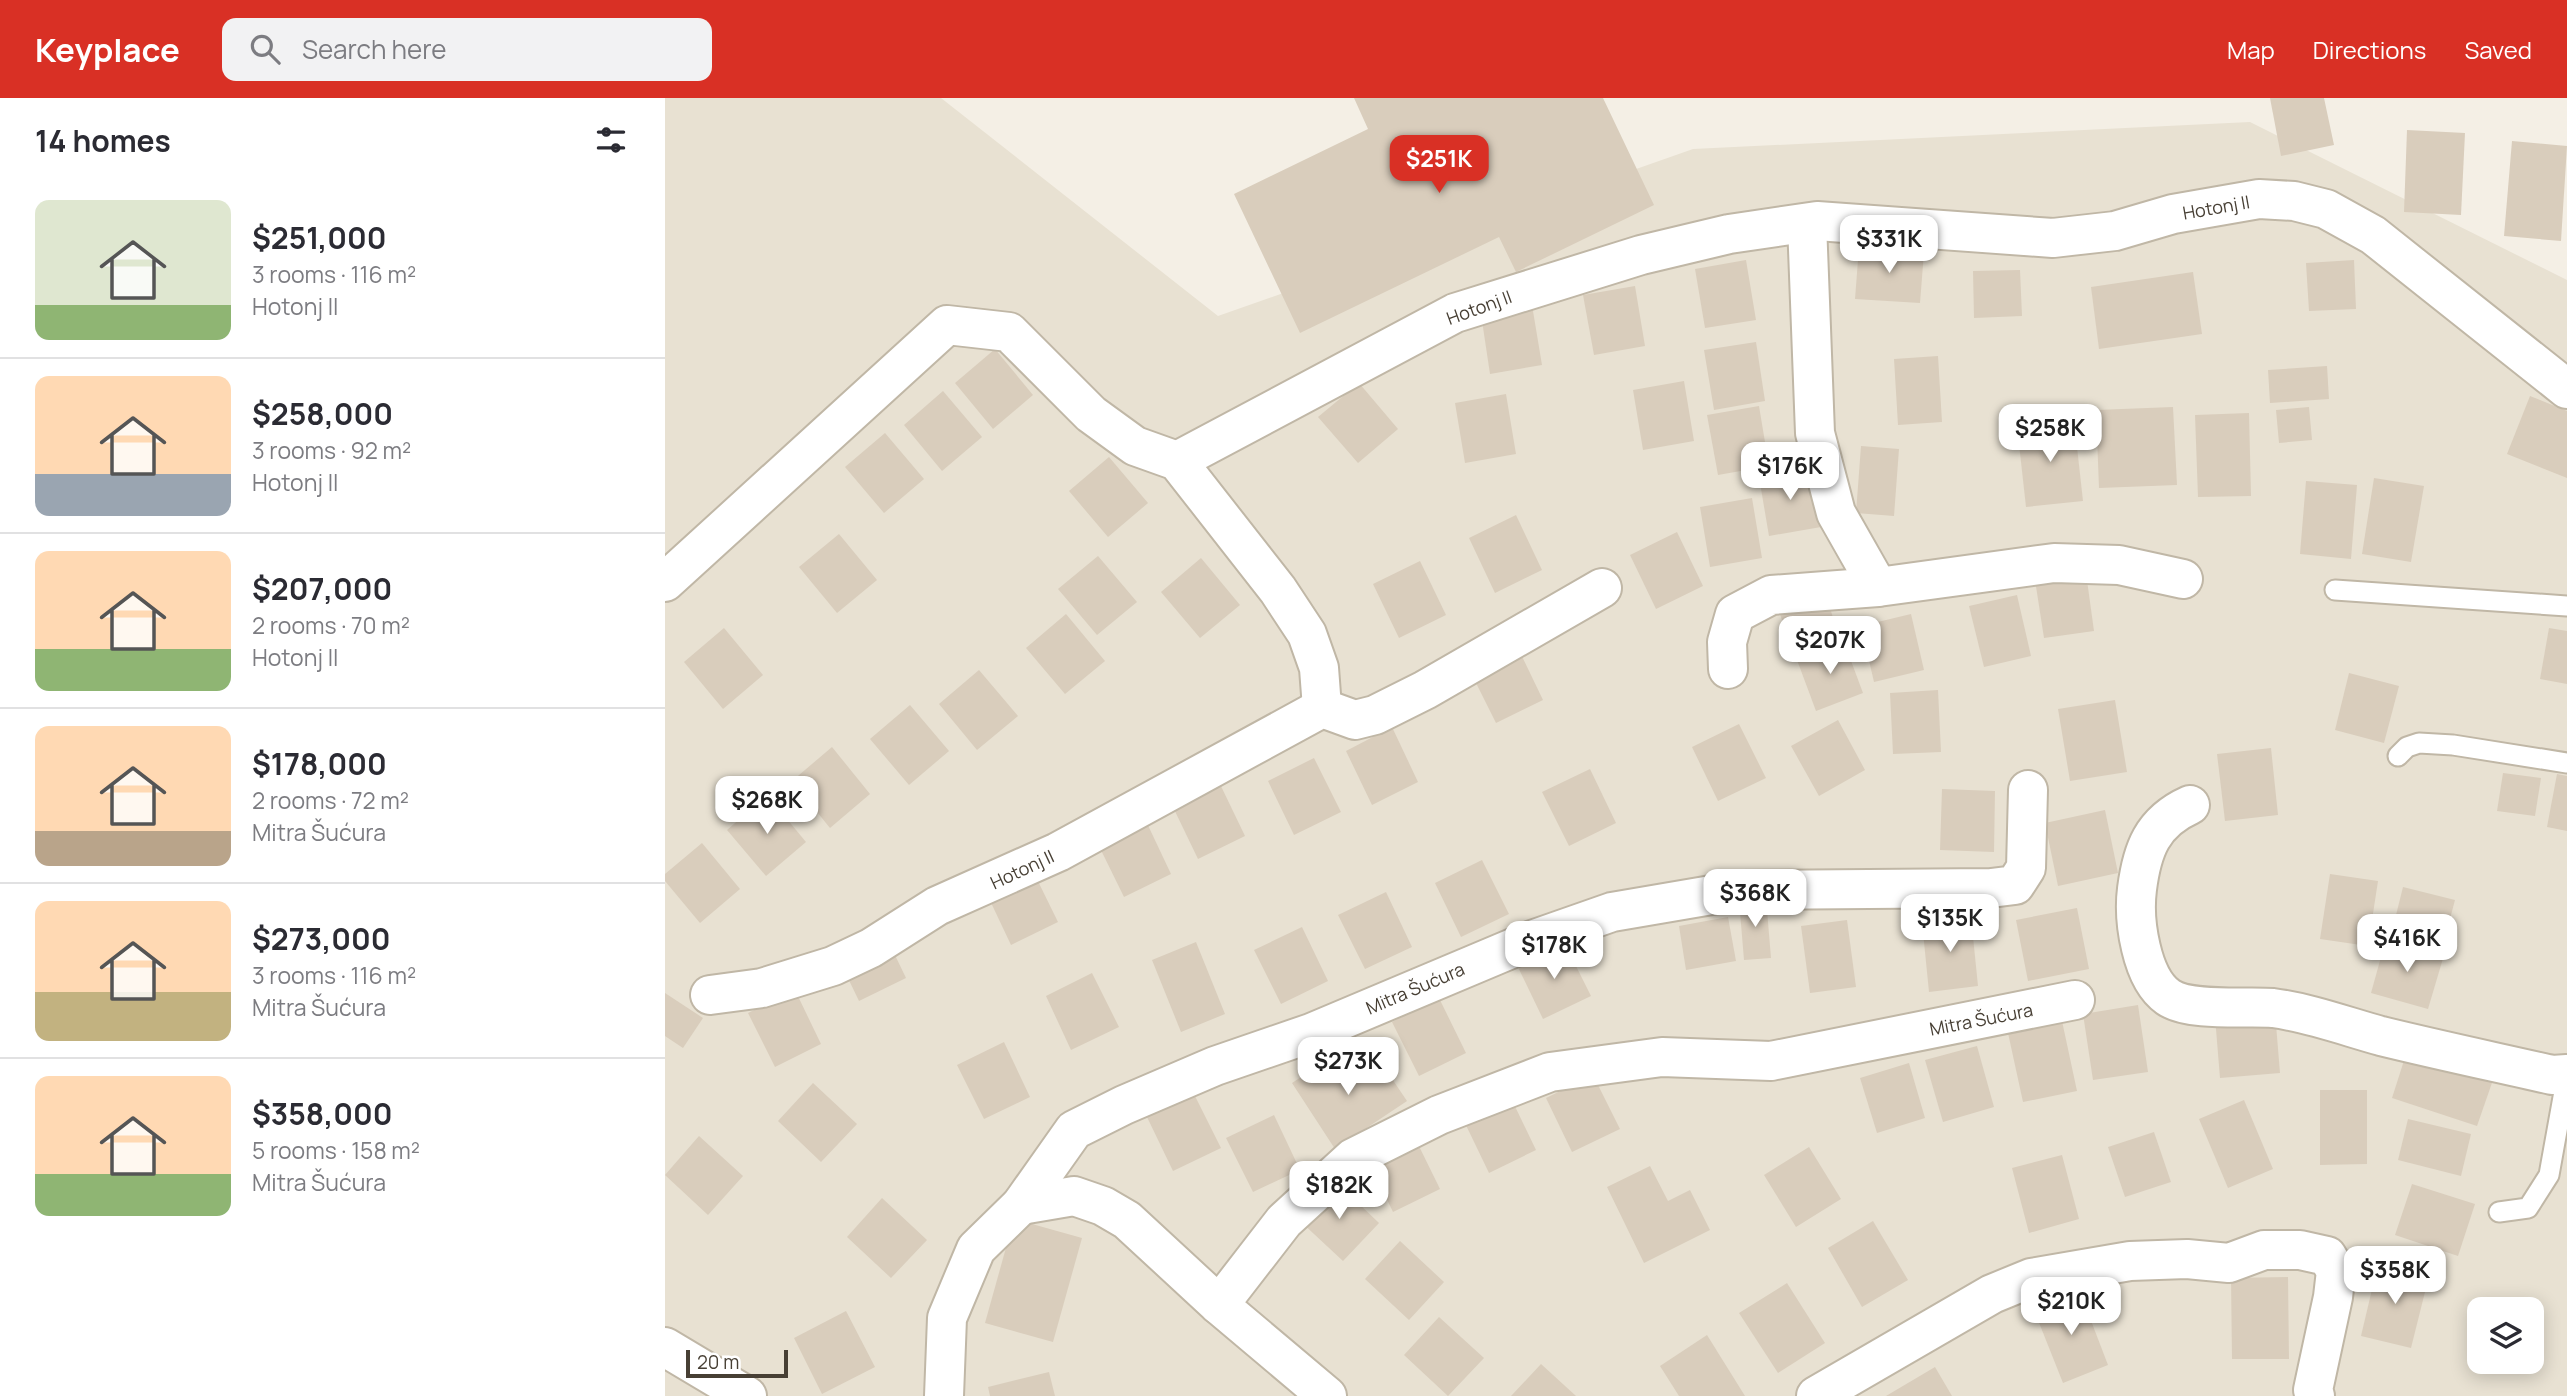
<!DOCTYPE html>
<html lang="en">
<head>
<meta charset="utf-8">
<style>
	body { margin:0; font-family:Manrope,sans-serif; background:#f2f2f3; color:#2b2b33; height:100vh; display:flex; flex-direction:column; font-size:26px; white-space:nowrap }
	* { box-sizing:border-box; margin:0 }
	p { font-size:23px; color:#7c7c81 }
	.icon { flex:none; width:38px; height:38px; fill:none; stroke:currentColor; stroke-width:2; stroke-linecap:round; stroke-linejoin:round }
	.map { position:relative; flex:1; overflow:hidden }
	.sheet { display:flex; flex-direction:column; background:#fff; width:665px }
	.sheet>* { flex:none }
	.tools { position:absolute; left:1802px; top:1199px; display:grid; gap:14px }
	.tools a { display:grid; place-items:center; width:77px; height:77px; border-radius:14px; background:#fff; box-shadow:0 4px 18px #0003; font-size:35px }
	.scale { position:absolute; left:21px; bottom:18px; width:102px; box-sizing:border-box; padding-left:7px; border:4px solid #473f34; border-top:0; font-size:19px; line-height:24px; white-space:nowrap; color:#473f34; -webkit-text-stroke:5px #fff; paint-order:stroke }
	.price { position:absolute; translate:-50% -60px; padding:0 16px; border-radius:14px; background:#fff; color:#222; font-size:23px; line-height:46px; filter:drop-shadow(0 2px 4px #0008) }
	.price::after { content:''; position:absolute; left:50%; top:42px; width:21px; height:16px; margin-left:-10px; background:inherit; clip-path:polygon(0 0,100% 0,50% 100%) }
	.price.current { background:#d93025; color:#fff }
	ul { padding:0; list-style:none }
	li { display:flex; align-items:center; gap:21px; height:175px; padding:0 35px }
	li+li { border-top:2px solid #e1e1e2 }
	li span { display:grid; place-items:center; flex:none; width:196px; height:140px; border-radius:14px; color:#555 }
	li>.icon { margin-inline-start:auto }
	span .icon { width:84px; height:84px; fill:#fffc; stroke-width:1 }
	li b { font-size:30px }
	h2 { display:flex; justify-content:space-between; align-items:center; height:84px; padding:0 35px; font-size:30px }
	header { display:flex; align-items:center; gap:42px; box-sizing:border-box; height:98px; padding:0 35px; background:#d93025; color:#fff }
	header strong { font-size:33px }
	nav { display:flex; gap:38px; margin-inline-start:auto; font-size:24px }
	.search { width:490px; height:63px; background:#f2f2f3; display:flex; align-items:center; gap:18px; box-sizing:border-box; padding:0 24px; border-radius:14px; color:#7c7c81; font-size:26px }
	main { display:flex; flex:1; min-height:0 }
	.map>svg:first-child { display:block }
	.residential { fill:#e8e1d2; fill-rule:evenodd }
	.building { fill:#d9cdbc }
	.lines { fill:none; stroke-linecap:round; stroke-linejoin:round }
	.lane-casing { stroke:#c0b7a6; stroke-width:23 }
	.street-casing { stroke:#c0b7a6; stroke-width:42 }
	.lane { stroke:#fff; stroke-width:19 }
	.street { stroke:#fff; stroke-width:38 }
	.labels { text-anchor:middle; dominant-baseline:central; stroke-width:6; stroke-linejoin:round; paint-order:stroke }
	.street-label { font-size:18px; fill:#473f34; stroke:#fff }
</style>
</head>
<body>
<header>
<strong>Keyplace</strong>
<div class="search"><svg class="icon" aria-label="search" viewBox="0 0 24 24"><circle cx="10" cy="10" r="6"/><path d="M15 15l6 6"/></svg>Search here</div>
<nav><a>Map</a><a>Directions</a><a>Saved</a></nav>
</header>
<main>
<section class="sheet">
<h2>14 homes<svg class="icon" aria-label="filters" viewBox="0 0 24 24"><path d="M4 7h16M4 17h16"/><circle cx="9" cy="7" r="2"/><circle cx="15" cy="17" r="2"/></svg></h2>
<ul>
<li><span style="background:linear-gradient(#dfe7d0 75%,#8fb573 0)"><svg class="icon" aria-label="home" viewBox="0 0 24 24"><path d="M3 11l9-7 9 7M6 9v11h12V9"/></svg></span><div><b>$251,000</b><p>3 rooms · 116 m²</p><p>Hotonj II</p></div></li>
<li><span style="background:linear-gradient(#ffd9b3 70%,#9aa5b1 0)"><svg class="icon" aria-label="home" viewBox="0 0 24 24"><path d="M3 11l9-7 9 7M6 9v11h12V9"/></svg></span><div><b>$258,000</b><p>3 rooms · 92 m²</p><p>Hotonj II</p></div></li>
<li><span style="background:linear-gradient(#ffd9b3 70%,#8fb573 0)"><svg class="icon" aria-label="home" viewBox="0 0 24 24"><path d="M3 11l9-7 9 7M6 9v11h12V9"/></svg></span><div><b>$207,000</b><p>2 rooms · 70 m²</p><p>Hotonj II</p></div></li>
<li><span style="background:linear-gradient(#ffd9b3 75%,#b9a48a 0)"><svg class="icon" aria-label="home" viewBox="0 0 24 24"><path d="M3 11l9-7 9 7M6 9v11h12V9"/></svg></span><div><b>$178,000</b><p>2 rooms · 72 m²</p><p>Mitra Šućura</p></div></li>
<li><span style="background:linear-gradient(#ffd9b3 65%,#c2b280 0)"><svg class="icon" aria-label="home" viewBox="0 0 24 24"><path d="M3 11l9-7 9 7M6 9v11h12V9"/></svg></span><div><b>$273,000</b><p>3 rooms · 116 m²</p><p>Mitra Šućura</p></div></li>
<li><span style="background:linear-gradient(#ffd9b3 70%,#8fb573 0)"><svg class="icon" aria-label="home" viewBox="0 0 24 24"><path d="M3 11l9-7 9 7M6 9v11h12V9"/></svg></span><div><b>$358,000</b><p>5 rooms · 158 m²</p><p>Mitra Šućura</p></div></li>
</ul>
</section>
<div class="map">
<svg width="1902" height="1298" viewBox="0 0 1902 1298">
	<rect width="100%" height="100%" fill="#f4efe5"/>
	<path class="residential" d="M0,0H276L553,218L1028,51L1585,24L1902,182V1298H0ZM1815,1211H1867V1264H1815Z"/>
	<g class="building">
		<path d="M689,0H938L989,107L851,174L834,139L635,235L569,96L703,31Z"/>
		<path d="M1605,0H1659L1669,47L1616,58Z"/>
		<path d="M1742,32L1800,35L1796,117L1739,114Z"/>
		<path d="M1847,43L1902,48L1896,143L1839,138Z"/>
		<path d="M1194,149L1259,154L1255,205L1190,201Z"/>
		<path d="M1081,162L1091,222L1040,230L1030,171Z"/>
		<path d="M1689,162L1691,211L1644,213L1641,165Z"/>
		<path d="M1355,172L1357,218L1309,220L1308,173Z"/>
		<path d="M1528,174L1537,236L1434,251L1426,189Z"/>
		<path d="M970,188L980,248L929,257L918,197Z"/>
		<path d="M867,207L877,267L825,276L816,216Z"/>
		<path d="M1091,244L1100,303L1049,312L1039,252Z"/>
		<path d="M330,251L368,297L328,331L290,285Z"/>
		<path d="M1273,258L1277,324L1233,327L1229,261Z"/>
		<path d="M1662,268L1664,301L1605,305L1603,272Z"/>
		<path d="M1019,283L1029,343L978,352L968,292Z"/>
		<path d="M694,285L733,331L693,365L653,319Z"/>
		<path d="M278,293L317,339L277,373L239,327Z"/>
		<path d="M841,296L851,356L800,365L790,305Z"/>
		<path d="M1865,298L1902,313V380L1842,356Z"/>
		<path d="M1094,308L1104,368L1053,377L1042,317Z"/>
		<path d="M1508,309L1512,387L1434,390L1431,312Z"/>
		<path d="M1644,309L1647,342L1614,345L1611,312Z"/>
		<path d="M1584,315L1586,398L1533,399L1530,317Z"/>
		<path d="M1409,322L1418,403L1361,409L1352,328Z"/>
		<path d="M220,335L259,381L219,415L180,369Z"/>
		<path d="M1196,348L1234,351L1229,418L1191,415Z"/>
		<path d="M444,359L483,405L443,439L404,393Z"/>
		<path d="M1146,370L1156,429L1104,438L1094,379Z"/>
		<path d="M1709,380L1759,388L1746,464L1697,456Z"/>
		<path d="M1641,383L1692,387L1686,461L1635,456Z"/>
		<path d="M1087,400L1097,460L1045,469L1035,409Z"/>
		<path d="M851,417L877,472L830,495L804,440Z"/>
		<path d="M1012,434L1038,488L991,511L965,457Z"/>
		<path d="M174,436L212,482L172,515L134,469Z"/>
		<path d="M433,458L472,504L432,537L393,491Z"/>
		<path d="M536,460L575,507L535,540L496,494Z"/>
		<path d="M755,463L781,517L734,540L708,486Z"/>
		<path d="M1421,475L1429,533L1379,540L1370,482Z"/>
		<path d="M1352,497L1366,558L1319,569L1304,508Z"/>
		<path d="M1162,501L1174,538L1127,553L1115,516Z"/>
		<path d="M401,516L440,563L400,596L361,550Z"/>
		<path d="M1246,516L1259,572L1209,584L1196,528Z"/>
		<path d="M59,530L98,577L58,611L19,564Z"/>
		<path d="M1884,530L1902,533V586L1875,581Z"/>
		<path d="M1179,544L1198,595L1151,613L1132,562Z"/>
		<path d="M852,548L878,602L831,625L804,571Z"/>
		<path d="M314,572L353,618L312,652L274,606Z"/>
		<path d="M1684,575L1734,588L1719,645L1670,632Z"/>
		<path d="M1273,592L1276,654L1228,656L1225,595Z"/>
		<path d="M1450,602L1462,674L1405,683L1393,611Z"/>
		<path d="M245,607L284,653L244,687L205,641Z"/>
		<path d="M1173,622L1200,672L1154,698L1126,648Z"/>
		<path d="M1074,626L1101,680L1053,703L1027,649Z"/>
		<path d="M727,629L753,684L707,707L681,653Z"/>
		<path d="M167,649L205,696L165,730L127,683Z"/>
		<path d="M1606,650L1613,717L1560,723L1552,656Z"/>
		<path d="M649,660L676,714L629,737L603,683Z"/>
		<path d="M925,671L951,725L904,748L877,694Z"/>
		<path d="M1838,675L1876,680L1870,718L1832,713Z"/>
		<path d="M1892,676L1902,678V733L1882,729Z"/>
		<path d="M554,684L580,738L533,761L507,707Z"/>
		<path d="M1277,691L1330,693L1329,754L1275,752Z"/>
		<path d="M102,697L141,744L101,778L62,732Z"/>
		<path d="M1440,712L1453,775L1393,788L1380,725Z"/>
		<path d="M480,721L506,776L459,799L432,744Z"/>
		<path d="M37,745L75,791L35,825L0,783V776Z"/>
		<path d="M817,762L844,816L796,839L770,785Z"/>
		<path d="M366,769L393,824L346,847L320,792Z"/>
		<path d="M1665,776L1713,783L1703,848L1655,841Z"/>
		<path d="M1738,789L1790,802L1778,847L1727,833Z"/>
		<path d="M721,794L747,849L700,871L673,817Z"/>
		<path d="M1101,800L1106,860L1079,862L1074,802Z"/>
		<path d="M1412,810L1424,871L1363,883L1351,822Z"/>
		<path d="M1063,819L1071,863L1021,872L1014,828Z"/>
		<path d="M1306,819L1313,888L1264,894L1257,824Z"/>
		<path d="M1182,822L1191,889L1145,895L1136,828Z"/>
		<path d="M215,826L241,880L194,903L168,849Z"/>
		<path d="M637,829L663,883L616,906L589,852Z"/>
		<path d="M1721,841L1779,857L1763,911L1706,895Z"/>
		<path d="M531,844L560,916L516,934L487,862Z"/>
		<path d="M899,844L926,898L878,921L852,867Z"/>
		<path d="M427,875L454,929L406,952L381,898Z"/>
		<path d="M130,892L156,946L110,969L83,915Z"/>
		<path d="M0,895L38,920L18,950L0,938Z"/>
		<path d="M774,900L801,955L754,978L727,924Z"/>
		<path d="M1473,907L1483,974L1428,982L1418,916Z"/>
		<path d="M1610,914L1615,975L1555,980L1550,919Z"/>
		<path d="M1397,923L1412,993L1358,1004L1343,935Z"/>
		<path d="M339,944L365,999L319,1021L292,967Z"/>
		<path d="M1312,948L1329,1009L1278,1024L1260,962Z"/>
		<path d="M1743,950L1829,979L1812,1028L1727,1000Z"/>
		<path d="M677,952L691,974L713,960L742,1003L670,1051L627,985Z"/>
		<path d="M1244,965L1260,1020L1212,1035L1195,980Z"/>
		<path d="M928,977L955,1031L907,1054L881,1000Z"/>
		<path d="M148,985L192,1026L156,1064L113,1023Z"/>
		<path d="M1655,992H1702V1066L1655,1067Z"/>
		<path d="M529,996L556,1050L508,1073L482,1019Z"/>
		<path d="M845,998L871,1052L824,1075L798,1021Z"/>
		<path d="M1579,1002L1608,1071L1563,1090L1534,1021Z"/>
		<path d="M609,1017L635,1072L588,1094L561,1040Z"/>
		<path d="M1743,1021L1806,1036L1796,1078L1733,1062Z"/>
		<path d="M1489,1034L1506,1084L1460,1099L1443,1049Z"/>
		<path d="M748,1036L775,1091L728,1114L702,1060Z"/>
		<path d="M34,1038L78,1078L43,1117L0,1077Z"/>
		<path d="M1144,1049L1176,1101L1131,1129L1099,1077Z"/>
		<path d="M1397,1057L1414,1121L1364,1135L1347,1070Z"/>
		<path d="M985,1068L1003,1103L1025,1092L1045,1132L979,1165L942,1089Z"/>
		<path d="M670,1083L714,1125L678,1163L634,1122Z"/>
		<path d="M1747,1086L1810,1106L1793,1158L1730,1137Z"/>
		<path d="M217,1100L262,1142L226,1180L182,1139Z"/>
		<path d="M349,1121L417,1140L388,1244L320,1225Z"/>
		<path d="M1208,1123L1243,1182L1197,1209L1163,1150Z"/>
		<path d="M735,1143L779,1184L744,1222L700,1181Z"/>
		<path d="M1713,1166L1764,1178L1746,1250L1696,1238Z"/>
		<path d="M1623,1179L1624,1261H1567L1566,1180Z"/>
		<path d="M1122,1185L1160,1245L1113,1275L1074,1215Z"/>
		<path d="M1415,1194L1443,1267L1398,1285L1369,1212Z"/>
		<path d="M181,1213L210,1269L157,1296L129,1240Z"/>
		<path d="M774,1219L819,1260L783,1298L739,1257Z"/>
		<path d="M1042,1237L1080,1298H1014L995,1268Z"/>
		<path d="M876,1266L911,1298H846Z"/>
		<path d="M1270,1269L1287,1298H1221Z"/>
		<path d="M384,1274L390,1298H325L323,1289Z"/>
	</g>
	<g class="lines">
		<defs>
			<g id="lane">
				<path d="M1670,492L1902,508"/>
				<path d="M1733,658L1742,649L1754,645L1788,647L1902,665"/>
				<path d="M1834,1114L1863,1110L1884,1077L1902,977"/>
			</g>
			<g id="street">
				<path d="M1142,125L1150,335L1171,415L1213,489"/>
				<path d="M512,363L790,215L976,157L1064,136L1152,123L1388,140L1450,133L1508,116L1594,101L1629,103L1661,111L1708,137L1902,291"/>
				<path d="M0,484L282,227L344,234L426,316L470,348L512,363L613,492L642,536L654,570L657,610"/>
				<path d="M1063,571L1062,544L1070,516L1106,497L1213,489L1389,465L1454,467L1518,481"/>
				<path d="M1525,707C1487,724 1477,752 1472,791C1468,822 1476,880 1503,899C1524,914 1582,908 1608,910C1645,915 1680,928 1716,938C1773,952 1830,964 1887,977L1902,976"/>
				<path d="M45,897L97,890L168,868L206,850L272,808L393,754L657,610L690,622L710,617L760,592L937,490"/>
				<path d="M356,1107L409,1098L438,1108L462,1122L554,1207L662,1298"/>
				<path d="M554,1207L619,1123L688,1060L774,1017L885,974L997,959L1106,963L1410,902"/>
				<path d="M0,1249L82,1298"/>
				<path d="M279,1298L282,1220L311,1151L356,1107L409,1032L459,1007L550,968L646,935L867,842L947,814L1076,792L1326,790L1350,787L1361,770L1363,692"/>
				<path d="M1151,1298L1327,1196L1366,1180L1465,1163L1522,1161L1564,1165L1599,1152H1635L1662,1158L1671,1173L1668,1199L1648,1292L1650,1298"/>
			</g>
		</defs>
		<use href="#lane" class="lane-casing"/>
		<use href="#street" class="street-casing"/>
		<use href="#lane" class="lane"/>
		<use href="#street" class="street"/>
	</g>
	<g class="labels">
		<g class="street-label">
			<text transform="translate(1551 109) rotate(-10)">Hotonj II</text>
			<text transform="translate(814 209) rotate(-20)">Hotonj II</text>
			<text transform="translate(357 771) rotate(-25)">Hotonj II</text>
			<text transform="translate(750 890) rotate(-23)">Mitra Šućura</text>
			<text transform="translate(1316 921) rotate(-11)">Mitra Šućura</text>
		</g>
	</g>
</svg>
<div class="tools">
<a><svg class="icon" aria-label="layers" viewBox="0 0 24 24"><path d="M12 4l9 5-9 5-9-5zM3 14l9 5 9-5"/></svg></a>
</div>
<div class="scale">20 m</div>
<b class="price current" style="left:774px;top:97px">$251K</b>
<b class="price" style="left:1224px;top:177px">$331K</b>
<b class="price" style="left:1385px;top:366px">$258K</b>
<b class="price" style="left:1125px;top:404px">$176K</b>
<b class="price" style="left:1165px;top:578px">$207K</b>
<b class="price" style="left:102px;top:738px">$268K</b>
<b class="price" style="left:1090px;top:831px">$368K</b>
<b class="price" style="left:1285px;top:856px">$135K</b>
<b class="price" style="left:1742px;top:876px">$416K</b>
<b class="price" style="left:889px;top:883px">$178K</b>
<b class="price" style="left:683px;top:999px">$273K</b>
<b class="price" style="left:674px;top:1123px">$182K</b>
<b class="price" style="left:1730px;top:1208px">$358K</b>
<b class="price" style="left:1406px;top:1239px">$210K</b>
</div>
</main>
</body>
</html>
